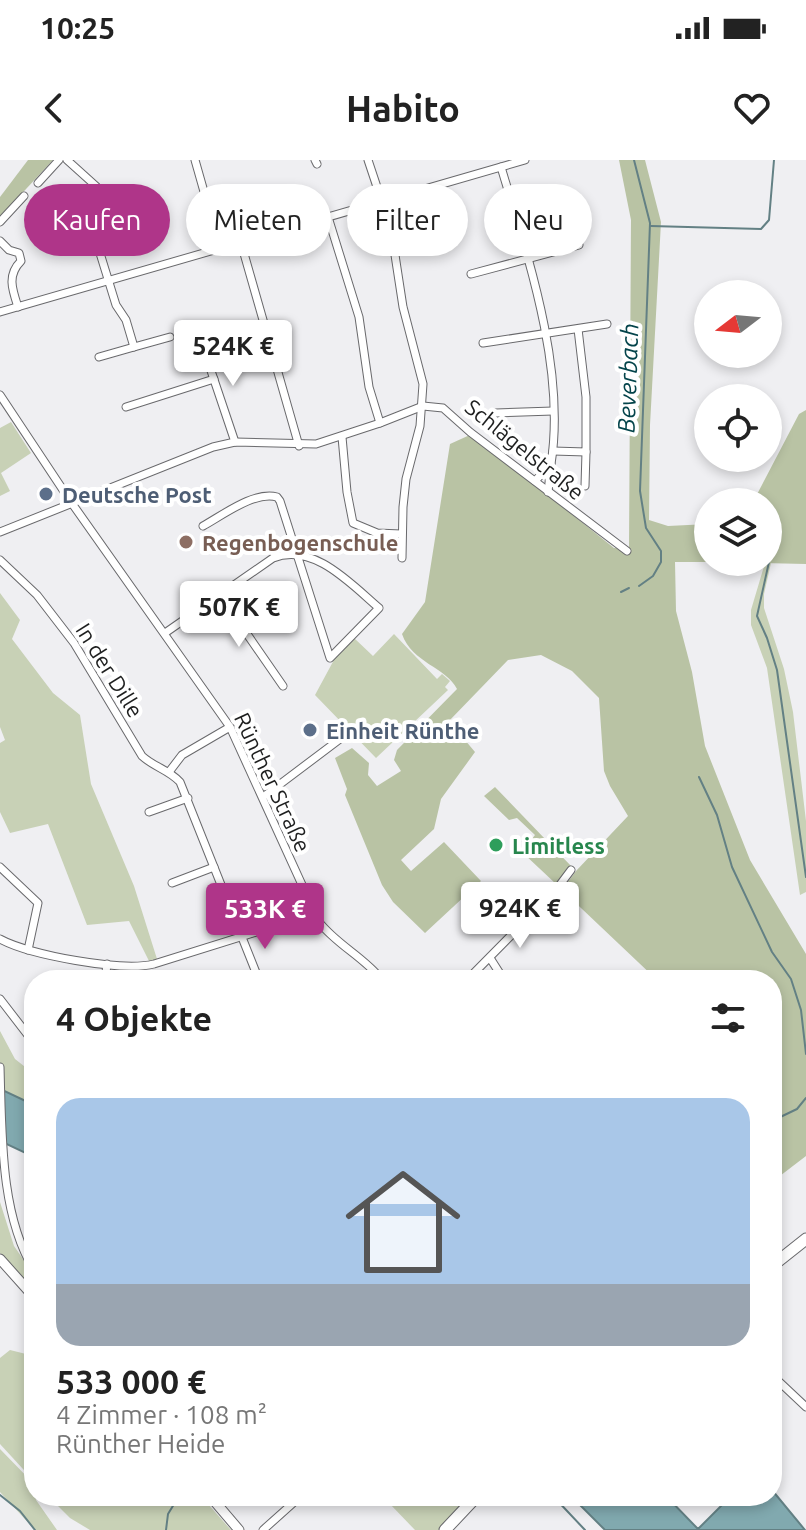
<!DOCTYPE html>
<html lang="de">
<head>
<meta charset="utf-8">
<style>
	body { margin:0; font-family:Ubuntu,sans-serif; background:#f2f2f2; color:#222; height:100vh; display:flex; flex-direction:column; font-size:30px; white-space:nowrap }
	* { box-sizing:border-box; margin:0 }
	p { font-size:26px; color:#767676 }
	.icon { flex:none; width:44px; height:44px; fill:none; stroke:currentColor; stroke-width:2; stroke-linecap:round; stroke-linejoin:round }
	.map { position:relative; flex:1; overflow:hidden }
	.panel { position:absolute; left:24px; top:810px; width:758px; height:536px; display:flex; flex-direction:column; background:#fff; border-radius:32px; box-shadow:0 4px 12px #0003 }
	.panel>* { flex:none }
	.banner { position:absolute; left:24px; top:24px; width:758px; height:72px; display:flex; gap:16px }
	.needle { width:52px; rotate:254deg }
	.buttons { position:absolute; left:694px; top:120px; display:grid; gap:16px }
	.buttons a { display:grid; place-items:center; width:88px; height:88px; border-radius:50%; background:#fff; box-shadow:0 4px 12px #0003; font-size:40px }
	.price { position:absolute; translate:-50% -68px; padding:0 18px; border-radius:8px; background:#fff; color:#222; font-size:26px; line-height:52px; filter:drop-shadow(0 2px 4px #0008) }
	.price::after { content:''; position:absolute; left:50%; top:48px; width:24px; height:18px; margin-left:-12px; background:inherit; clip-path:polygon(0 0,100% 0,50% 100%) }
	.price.selected { background:#af3589; color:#fff }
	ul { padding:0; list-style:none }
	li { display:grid; align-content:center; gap:16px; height:424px; padding:0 32px }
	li+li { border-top:2px solid #e0e0e0 }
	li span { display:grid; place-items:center; height:248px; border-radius:24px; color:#555 }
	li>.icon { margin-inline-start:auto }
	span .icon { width:144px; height:144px; fill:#fffc; stroke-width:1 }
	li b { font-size:34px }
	h2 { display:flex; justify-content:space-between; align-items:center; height:96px; padding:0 32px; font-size:34px }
	.pill { padding:0 28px; border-radius:36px; background:#fff; box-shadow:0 4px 12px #0003; font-size:28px; line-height:72px }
	.pill.selected { background:#af3589; color:#fff }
	.status { display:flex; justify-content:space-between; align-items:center; height:56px; padding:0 40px; background:#fff; direction:ltr }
	.status svg { height:22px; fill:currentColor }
	header { display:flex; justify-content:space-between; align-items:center; height:104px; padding:0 32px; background:#fff; font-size:36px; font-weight:600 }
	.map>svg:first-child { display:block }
	.green { fill:#c8d1b6 }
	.forest { fill:#b9c3a4 }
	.water { fill:#81a9af; stroke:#638084; stroke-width:2 }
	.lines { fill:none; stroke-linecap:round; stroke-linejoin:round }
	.stream { stroke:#638084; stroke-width:2 }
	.street-casing { stroke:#69696c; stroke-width:9 }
	.secondary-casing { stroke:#69696c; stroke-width:11 }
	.primary-casing { stroke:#69696c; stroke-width:13 }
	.street { stroke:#fff; stroke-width:7 }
	.secondary { stroke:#fff; stroke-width:9 }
	.primary { stroke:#fff; stroke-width:11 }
	.service-dot { fill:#5c6f8a; stroke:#fff; stroke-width:3 }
	.education-dot { fill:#8d6e63; stroke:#fff; stroke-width:3 }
	.leisure-dot { fill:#2e9e5b; stroke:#fff; stroke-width:3 }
	.labels { text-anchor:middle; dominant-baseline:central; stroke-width:8; stroke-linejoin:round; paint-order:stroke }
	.street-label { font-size:22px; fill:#1e1f1f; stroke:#fff }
	.service-label { font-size:22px; font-weight:bold; fill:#4e5e75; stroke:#fff; text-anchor:start }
	.education-label { font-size:22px; font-weight:bold; fill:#785e54; stroke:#fff; text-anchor:start }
	.leisure-label { font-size:22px; font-weight:bold; fill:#27864d; stroke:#fff; text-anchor:start }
	.water-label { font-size:24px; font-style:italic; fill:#04444b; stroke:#fff }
</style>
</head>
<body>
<div class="status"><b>10:25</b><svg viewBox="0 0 49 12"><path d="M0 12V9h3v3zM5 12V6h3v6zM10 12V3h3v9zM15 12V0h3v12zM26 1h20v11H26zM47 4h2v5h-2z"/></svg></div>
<header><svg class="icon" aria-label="back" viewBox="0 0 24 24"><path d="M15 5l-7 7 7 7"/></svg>Habito<svg class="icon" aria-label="heart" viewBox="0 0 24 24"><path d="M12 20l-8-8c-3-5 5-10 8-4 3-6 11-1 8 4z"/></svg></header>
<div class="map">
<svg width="806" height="1370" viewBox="0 0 806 1370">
	<rect width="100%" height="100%" fill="#efeff2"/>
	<g class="green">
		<path d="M11,262L31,293L1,313L10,331L0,336V268Z"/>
		<path d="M765,403H771L764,434V448L784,509L793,552L806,661V732L800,735L767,508L751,465V450Z"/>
		<path d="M0,433L20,460L12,479L53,533L80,555L91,624L134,726L157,799L149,801L129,761L87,765L48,664L10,673L0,652V583L5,580L0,567Z"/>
		<path d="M394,474L437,519L442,514L450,521L445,527L448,530L376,598L315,535L335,498L354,478L373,496Z"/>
		<path d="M0,871L15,899L34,914V945L0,930Z"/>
		<path d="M0,1042L14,1086L34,1115V1132L0,1093Z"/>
		<path d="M10,1190L26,1194L34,1206V1321L0,1284V1198Z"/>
		<path d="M0,1289L34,1324L36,1340L57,1370H35L0,1332Z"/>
		<path d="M48,1336H201L231,1370H90L70,1358Z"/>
		<path d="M396,1336H473L439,1370H415L389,1343Z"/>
	</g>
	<g class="forest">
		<path d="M28,0H53L0,57V37Z"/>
		<path d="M619,0H645L661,62L650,265L649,360L668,366L708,364V402H675L676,451L692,512L705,586L750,700L806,794V996L772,1022V820H657L562,730L576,711L628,656L610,626L604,611L599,538L572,511L541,495L508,500L449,561L475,592L441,639L434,669L401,700L411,711L444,682L481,721L425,773L393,742L382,725L345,635L347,629L335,598L352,588L369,603L368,615L377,626L401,611L394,600L397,590L457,529C446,507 412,503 402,474L425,442L450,284L472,274L614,388L629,389L631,60Z"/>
		<path d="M806,250V404L715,402H768V342H753L799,254Z"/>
		<path d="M495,627L572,707L556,724L523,693L524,689L535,675L517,658L509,660L484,636Z"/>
	</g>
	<g class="water">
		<path d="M0,929L34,945V997L0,981Z"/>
		<path d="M772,1330L805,1370H605L571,1336H666L698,1369L731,1336H772Z"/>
	</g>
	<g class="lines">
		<g class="stream">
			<path d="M634,0L650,63L640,331L646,368L661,391V402L653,416L639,426"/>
			<path d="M651,66L761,69L769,60L774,0"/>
			<path d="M768,358C775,373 777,380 770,395"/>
			<path d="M769,402L757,456L767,478L777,510L806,717"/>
			<path d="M621,432L629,428"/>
			<path d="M699,617L717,655L732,707L772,792L791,819L801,850L806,894"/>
			<path d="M772,961L797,949L806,938"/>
			<path d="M0,1335L20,1351L35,1370"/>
			<path d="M553,1336L585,1370"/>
			<path d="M166,1370L168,1354L179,1336"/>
		</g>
		<defs>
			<g id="street">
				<path d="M67,0L97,27L91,64L116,145L126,160L134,187L99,197"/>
				<path d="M195,0L220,88"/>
				<path d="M315,0L317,4"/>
				<path d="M368,0L391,69L403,147L423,224L420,266L406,319L403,347L402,398"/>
				<path d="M501,7C528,97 566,209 551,304"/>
				<path d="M38,23L59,0"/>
				<path d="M328,57L359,157L369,227L380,263"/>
				<path d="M0,62L24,36"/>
				<path d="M0,81L9,90L19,93L21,101C7,115 12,129 18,147"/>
				<path d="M241,83L299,286"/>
				<path d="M471,114L579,85"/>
				<path d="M0,152L525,0"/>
				<path d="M483,183L607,164"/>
				<path d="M202,184L235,282"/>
				<path d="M134,187L170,177"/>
				<path d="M0,235L71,342L230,567L319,762C337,785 364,797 382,820"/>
				<path d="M126,247L214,219"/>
				<path d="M496,253L553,251"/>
				<path d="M342,277L347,332L353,363L377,373L401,374"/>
				<path d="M553,291L586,292V237L578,169"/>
				<path d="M535,321L551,304L548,332"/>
				<path d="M585,326L586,292"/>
				<path d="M0,372L213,287L235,282L316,284L380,263L423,246L443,248L470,272L627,391"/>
				<path d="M0,400L37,435L74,483L142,596C154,607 169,610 180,622L259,820"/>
				<path d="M220,435L283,526"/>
				<path d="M165,473L273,398C313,382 351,424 379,448L330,498L280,341L277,337C254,331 223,355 203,366"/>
				<path d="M169,612L182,595L230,567"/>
				<path d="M263,637L340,579"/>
				<path d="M149,652L188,638"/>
				<path d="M0,707L38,743L28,790"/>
				<path d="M172,723L214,707"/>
				<path d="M0,779C29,795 122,812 154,804L314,754"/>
				<path d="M490,798L504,820"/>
				<path d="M105,820L107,804"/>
				<path d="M277,820L293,816L299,820"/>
				<path d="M467,820L556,730L571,710"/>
				<path d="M0,839L34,883"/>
				<path d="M0,907C2,973 0,1055 34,1110"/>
				<path d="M772,1215L806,1247"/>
				<path d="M263,1370L301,1336"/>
			</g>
			<g id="secondary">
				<path d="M0,1099L34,1137"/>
				<path d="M210,1336L239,1370"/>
			</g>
			<g id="primary">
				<path d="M772,1106L806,1079"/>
				<path d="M445,1370L477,1336"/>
			</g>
		</defs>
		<use href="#street" class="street-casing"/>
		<use href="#secondary" class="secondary-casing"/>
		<use href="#primary" class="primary-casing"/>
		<use href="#street" class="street"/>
		<use href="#secondary" class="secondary"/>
		<use href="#primary" class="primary"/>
	</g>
	<g class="service-dot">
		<circle cx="46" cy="334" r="8"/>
		<circle cx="310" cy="570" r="8"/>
	</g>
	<circle class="education-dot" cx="186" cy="382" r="8"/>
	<circle class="leisure-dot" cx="496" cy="685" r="8"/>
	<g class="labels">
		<g class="street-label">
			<text transform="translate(525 289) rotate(39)">Schlägelstraße</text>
			<text transform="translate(110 510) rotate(58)">In der Dille</text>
			<text transform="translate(273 622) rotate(65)">Rünther Straße</text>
		</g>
		<g class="service-label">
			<text x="62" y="334">Deutsche Post</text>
			<text x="326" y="570">Einheit Rünthe</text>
		</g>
		<g class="education-label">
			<text x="202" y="382">Regenbogenschule</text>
		</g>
		<g class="leisure-label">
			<text x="512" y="685">Limitless</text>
		</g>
		<g class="water-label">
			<text transform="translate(628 218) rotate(-88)">Beverbach</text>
		</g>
	</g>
</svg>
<div class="buttons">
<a><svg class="needle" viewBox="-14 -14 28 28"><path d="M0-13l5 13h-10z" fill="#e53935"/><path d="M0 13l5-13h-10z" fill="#767676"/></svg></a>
<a><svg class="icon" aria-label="locate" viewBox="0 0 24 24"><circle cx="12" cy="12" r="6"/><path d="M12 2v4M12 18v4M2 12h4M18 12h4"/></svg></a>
<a><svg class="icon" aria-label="layers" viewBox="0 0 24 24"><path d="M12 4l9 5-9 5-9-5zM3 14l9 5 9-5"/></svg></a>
</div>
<b class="price" style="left:233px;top:228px">524K €</b>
<b class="price" style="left:239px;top:489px">507K €</b>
<b class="price" style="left:520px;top:790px">924K €</b>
<b class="price selected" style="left:265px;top:791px">533K €</b>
<div class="banner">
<a class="pill selected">Kaufen</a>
<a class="pill">Mieten</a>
<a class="pill">Filter</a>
<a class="pill">Neu</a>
</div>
<section class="panel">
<h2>4 Objekte<svg class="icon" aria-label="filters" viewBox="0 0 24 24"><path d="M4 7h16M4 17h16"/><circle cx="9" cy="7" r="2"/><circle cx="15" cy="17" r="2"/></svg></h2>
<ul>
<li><span style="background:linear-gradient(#a9c7e8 75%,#9aa5b1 0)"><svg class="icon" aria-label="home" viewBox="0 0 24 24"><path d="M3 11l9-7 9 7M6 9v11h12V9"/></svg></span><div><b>533 000 €</b><p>4 Zimmer · 108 m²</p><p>Rünther Heide</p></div></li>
</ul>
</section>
</div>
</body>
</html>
